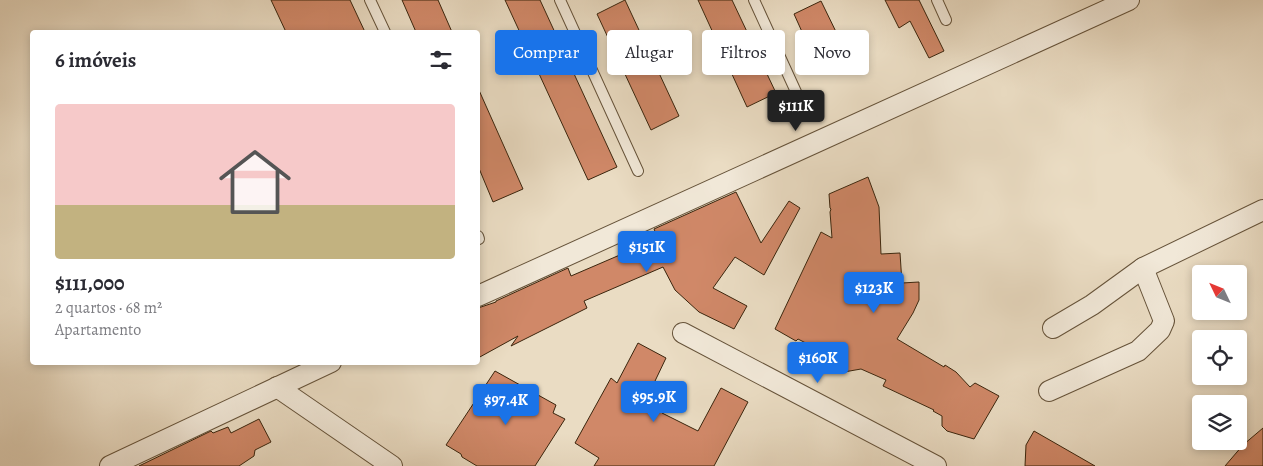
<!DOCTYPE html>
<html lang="pt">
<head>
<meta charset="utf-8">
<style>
	body { margin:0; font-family:Alegreya,serif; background:#f2f2f3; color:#2b2b33; height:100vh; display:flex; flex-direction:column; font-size:19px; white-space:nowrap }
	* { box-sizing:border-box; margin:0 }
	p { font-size:16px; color:#7c7c81 }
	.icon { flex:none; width:28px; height:28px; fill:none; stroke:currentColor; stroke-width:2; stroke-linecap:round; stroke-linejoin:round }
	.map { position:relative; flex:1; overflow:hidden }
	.side { position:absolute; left:30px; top:30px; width:450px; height:335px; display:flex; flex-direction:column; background:#fff; border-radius:5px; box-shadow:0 2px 8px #0003 }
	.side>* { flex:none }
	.hud { position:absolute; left:495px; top:30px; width:475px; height:45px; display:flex; gap:10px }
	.needle { width:32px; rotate:313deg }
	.controls { position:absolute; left:1192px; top:265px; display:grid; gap:10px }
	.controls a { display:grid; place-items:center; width:55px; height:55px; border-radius:5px; background:#fff; box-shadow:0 2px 8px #0003; font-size:25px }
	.price { position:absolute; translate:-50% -42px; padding:0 11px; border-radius:5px; background:#1a73e8; color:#fff; font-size:16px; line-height:32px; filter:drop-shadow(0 1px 2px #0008) }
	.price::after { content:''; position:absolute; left:50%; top:30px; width:15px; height:11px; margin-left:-8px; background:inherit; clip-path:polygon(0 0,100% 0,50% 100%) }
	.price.on { background:#222; color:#fff }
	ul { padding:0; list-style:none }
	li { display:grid; align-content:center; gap:10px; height:265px; padding:0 25px }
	li span { display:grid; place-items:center; height:155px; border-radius:5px; color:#555 }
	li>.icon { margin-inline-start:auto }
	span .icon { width:90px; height:90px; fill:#fffc; stroke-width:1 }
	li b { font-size:21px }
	h2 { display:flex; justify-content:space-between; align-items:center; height:60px; padding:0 25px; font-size:21px }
	.tag { padding:0 18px; border-radius:5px; background:#fff; box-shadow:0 2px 8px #0003; font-size:18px; line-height:45px }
	.tag.on { background:#1a73e8; color:#fff }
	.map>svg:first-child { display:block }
	.building { fill:#d08868; stroke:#3a250d }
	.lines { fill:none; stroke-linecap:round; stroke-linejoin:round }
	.service-casing { stroke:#66533a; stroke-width:12 }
	.minor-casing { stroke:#66533a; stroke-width:22 }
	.service { stroke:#f1e8d8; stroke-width:10 }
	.minor { stroke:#f1e8d8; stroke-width:20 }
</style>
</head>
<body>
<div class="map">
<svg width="1263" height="466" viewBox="0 0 1263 466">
	<rect width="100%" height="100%" fill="#eadcc3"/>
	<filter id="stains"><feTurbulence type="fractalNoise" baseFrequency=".004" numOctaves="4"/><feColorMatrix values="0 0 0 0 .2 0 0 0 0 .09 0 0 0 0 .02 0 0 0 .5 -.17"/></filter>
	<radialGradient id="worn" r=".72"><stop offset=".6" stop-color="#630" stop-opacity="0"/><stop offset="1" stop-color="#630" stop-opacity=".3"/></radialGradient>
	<g class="building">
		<path d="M271,0H350L365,32H286Z"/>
		<path d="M402,0H438L452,32H416Z"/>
		<path d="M505,0H540L617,167L588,180Z"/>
		<path d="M625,0L679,116L651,130L597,14Z"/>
		<path d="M698,0H732L776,93L747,107Z"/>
		<path d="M885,0H919L944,51L929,58L910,21L899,28Z"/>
		<path d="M821,1L840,40L812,54L794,14Z"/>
		<path d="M478,88L523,189L493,202L478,166Z"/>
		<path d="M868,177L879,207L881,254L900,253L902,283L919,282V300L913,313L897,339L944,367L945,365L956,372L970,387L975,383L999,396L974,439L947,431L942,426V416L933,411L934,410L883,386L886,380L861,369L844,372L836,369L833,357L798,339L796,341L775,329L821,232L832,238L830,212L831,209L830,208L829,194Z"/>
		<path d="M736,192L761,243L789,201L800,208L764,275L735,257L713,288L747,306L734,329L699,312L675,290L663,267L584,301L587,308L511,346L518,336L478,358V308L496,302V301L568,268L571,276L650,242L649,239L657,236L654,229Z"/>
		<path d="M638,343L666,358L645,402L663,411L662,413L698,431L721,388L748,402L714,466H594L599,458L575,443L611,378L617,383Z"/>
		<path d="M495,371L556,405L553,413L565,419L535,466H477L462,457L461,454L446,445Z"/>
		<path d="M259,419L271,442L255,450L254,456L239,466H139L211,431L213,433L228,427L231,433Z"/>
		<path d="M1263,428V466H1225L1243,445Z"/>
		<path d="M1034,431L1095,466H1025L1026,445Z"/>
	</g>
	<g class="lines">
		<defs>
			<g id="service">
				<path d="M370,0L385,32"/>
				<path d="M560,0L638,171"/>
				<path d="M754,0L797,94"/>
				<path d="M937,0L946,20"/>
				<path d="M478,236L479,239"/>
			</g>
			<g id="minor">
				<path d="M478,296L1129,0"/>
				<path d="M1053,328L1092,305L1143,268L1263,210"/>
				<path d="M683,333L936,466"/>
				<path d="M277,387L392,466"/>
				<path d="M1049,391L1138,351L1160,330L1164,321L1143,268"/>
				<path d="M110,466L331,362"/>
			</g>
		</defs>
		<use href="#service" class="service-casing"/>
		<use href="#minor" class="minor-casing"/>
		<use href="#service" class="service"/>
		<use href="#minor" class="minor"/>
	</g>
	<rect width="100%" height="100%" filter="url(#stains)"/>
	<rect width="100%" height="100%" fill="url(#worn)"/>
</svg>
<div class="controls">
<a><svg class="needle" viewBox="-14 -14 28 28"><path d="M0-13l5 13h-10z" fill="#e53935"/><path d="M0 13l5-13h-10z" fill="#7c7c81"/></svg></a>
<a><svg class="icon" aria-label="locate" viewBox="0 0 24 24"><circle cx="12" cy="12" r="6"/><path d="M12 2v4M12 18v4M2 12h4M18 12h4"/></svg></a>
<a><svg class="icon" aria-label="layers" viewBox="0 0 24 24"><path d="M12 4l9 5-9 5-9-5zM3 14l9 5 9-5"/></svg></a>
</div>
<b class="price on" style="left:796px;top:132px">$111K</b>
<b class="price" style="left:647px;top:273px">$151K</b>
<b class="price" style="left:874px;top:314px">$123K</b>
<b class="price" style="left:818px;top:384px">$160K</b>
<b class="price" style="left:654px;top:423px">$95.9K</b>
<b class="price" style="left:506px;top:426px">$97.4K</b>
<div class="hud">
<a class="tag on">Comprar</a>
<a class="tag">Alugar</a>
<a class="tag">Filtros</a>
<a class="tag">Novo</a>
</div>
<section class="side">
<h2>6 imóveis<svg class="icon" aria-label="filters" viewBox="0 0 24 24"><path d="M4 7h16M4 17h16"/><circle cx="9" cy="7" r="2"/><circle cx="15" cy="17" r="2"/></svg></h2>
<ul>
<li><span style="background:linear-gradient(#f6c9c9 65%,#c2b280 0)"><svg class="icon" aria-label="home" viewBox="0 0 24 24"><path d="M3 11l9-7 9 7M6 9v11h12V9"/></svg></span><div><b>$111,000</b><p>2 quartos · 68 m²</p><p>Apartamento</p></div></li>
</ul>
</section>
</div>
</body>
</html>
